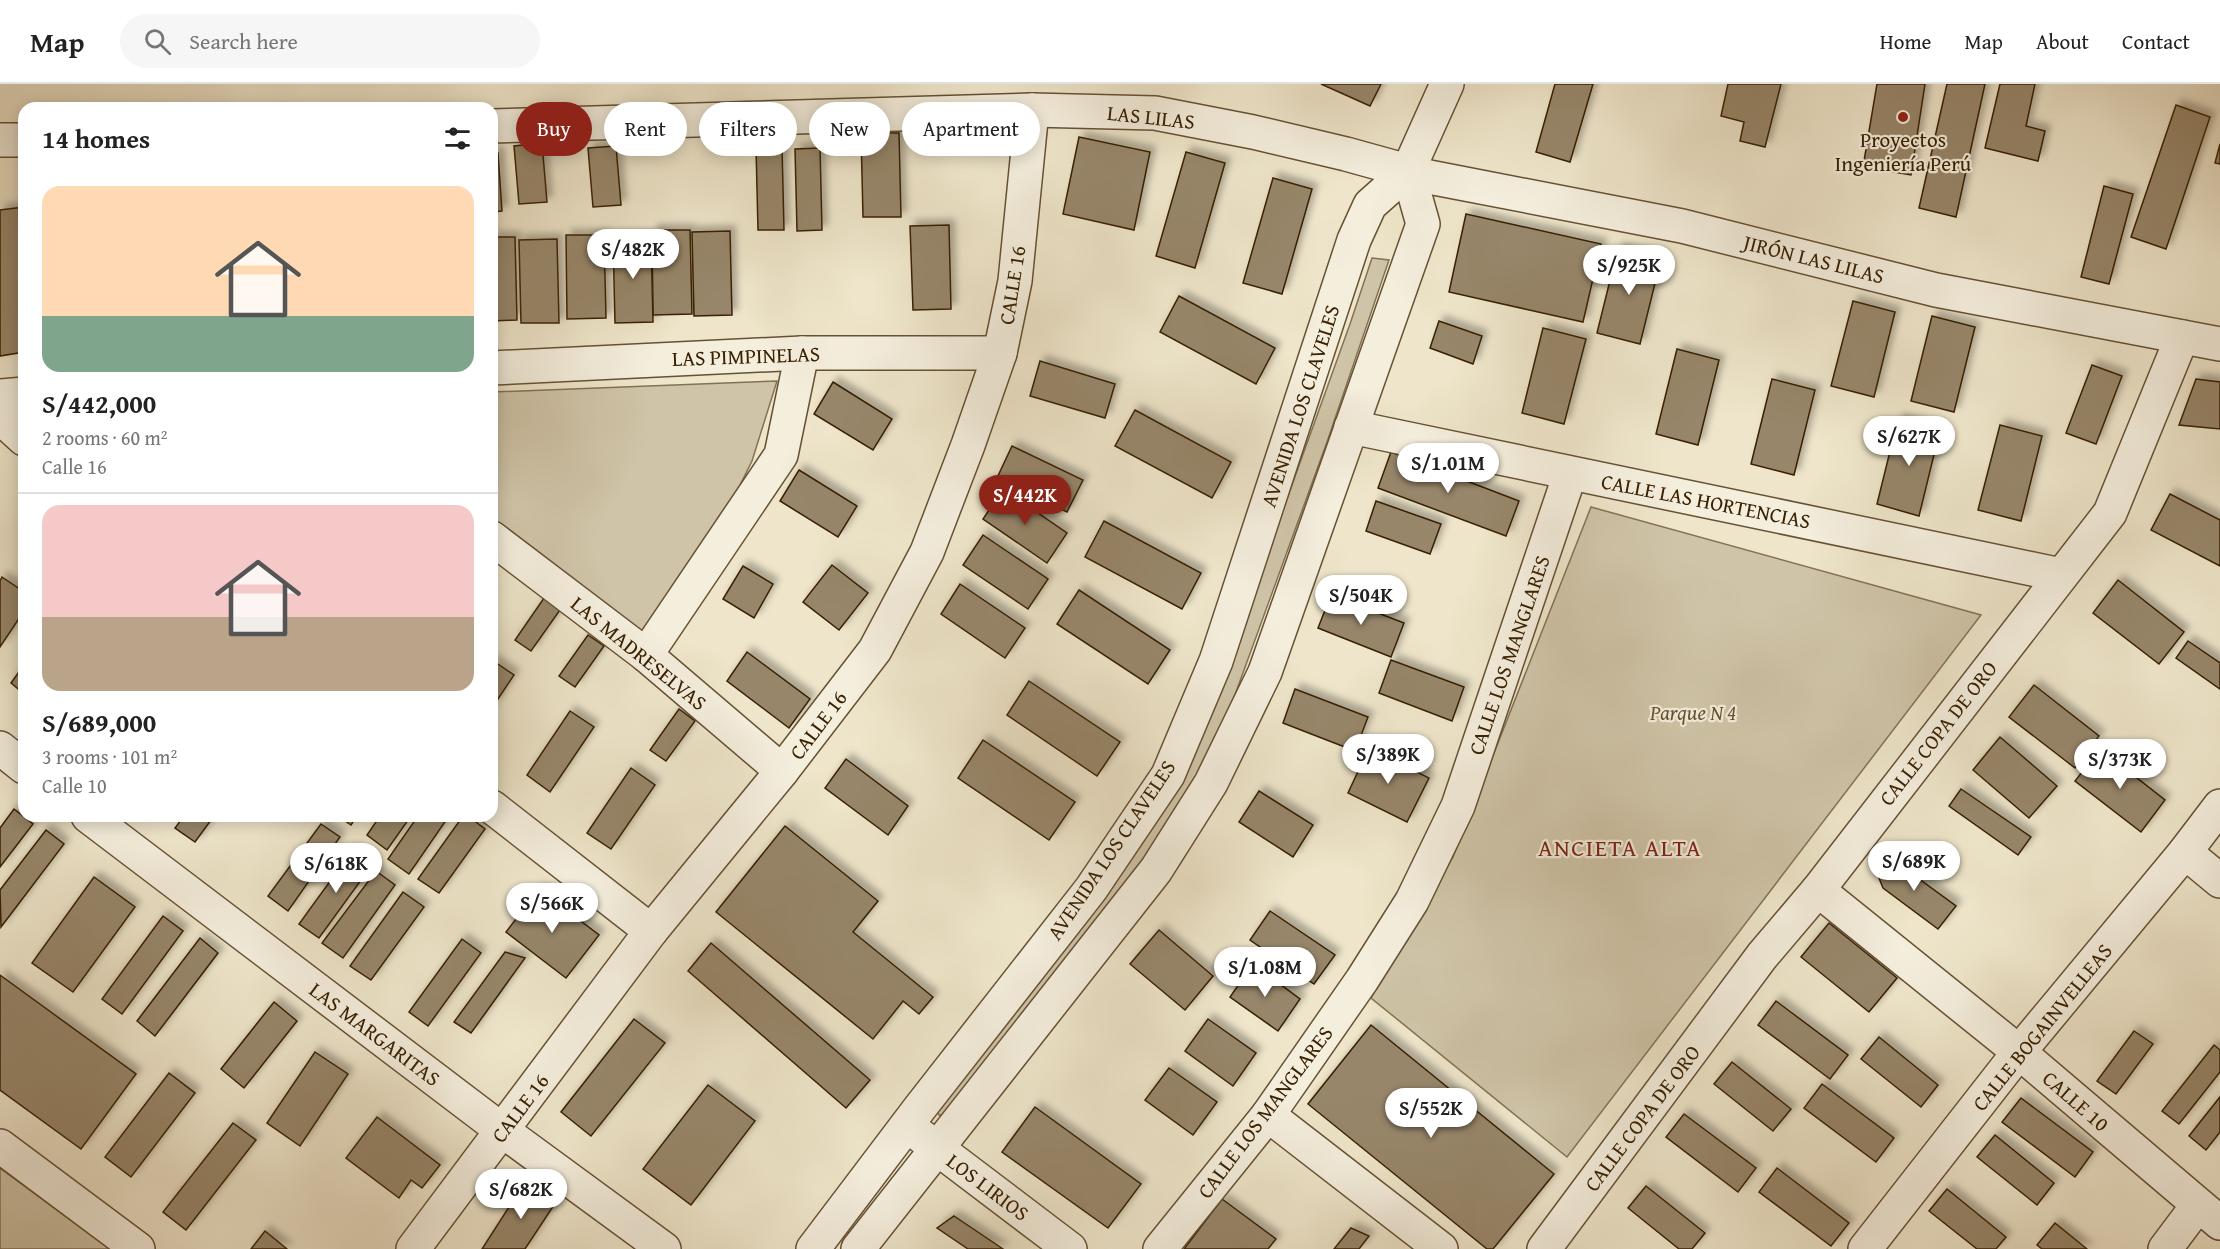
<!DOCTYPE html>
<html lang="en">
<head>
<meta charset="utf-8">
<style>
	body { margin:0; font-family:"Gentium Book Plus",serif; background:#f6f6f6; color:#222; height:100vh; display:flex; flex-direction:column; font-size:22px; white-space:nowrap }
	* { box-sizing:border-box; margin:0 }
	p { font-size:20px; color:#767676 }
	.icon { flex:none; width:33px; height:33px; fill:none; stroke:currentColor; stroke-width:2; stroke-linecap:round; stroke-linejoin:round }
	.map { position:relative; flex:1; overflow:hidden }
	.panel { position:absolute; left:18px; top:18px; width:480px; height:720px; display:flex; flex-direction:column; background:#fff; border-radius:18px; box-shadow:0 3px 15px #0003 }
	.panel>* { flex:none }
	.hud { position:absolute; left:516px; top:18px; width:570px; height:54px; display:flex; gap:12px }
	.price { position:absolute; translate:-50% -51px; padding:0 14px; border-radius:21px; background:#fff; color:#222; font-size:20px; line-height:39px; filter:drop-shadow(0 2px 3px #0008) }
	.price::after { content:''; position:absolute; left:50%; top:36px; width:18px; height:14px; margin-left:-9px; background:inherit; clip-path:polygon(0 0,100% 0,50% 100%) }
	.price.on { background:#8f2418; color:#fff }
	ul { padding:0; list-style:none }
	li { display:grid; align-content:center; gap:12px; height:318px; padding:0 24px }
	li+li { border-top:2px solid #e0e0e0 }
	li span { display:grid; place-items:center; height:186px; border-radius:18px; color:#555 }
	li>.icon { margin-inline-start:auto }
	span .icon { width:108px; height:108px; fill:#fffc; stroke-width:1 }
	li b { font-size:26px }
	h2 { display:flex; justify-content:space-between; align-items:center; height:72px; padding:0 24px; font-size:26px }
	.tag { padding:0 21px; border-radius:27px; background:#fff; box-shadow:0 3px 15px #0003; font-size:21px; line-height:54px }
	.tag.on { background:#8f2418; color:#fff }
	header { display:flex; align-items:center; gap:36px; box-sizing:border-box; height:84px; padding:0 30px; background:#fff; border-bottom:2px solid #e0e0e0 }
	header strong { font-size:28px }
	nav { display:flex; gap:33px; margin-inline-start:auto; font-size:21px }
	.search { width:420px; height:54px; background:#f6f6f6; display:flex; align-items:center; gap:15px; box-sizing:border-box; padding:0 21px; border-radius:33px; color:#767676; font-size:22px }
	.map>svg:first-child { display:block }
	.green { fill:#cfc4a8; stroke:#847254; stroke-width:1.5 }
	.building { fill:#97866a; stroke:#382001; stroke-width:1.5; filter:url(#shadow) }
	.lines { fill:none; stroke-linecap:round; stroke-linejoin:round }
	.minor-casing { stroke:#665133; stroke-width:36 }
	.minor { stroke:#f4eedd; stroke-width:33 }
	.poi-dot { fill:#8f2418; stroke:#f4eedd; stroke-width:2 }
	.labels { text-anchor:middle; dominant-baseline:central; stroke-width:4.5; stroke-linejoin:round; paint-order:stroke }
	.street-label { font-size:21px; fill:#382001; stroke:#f4eedd }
	.poi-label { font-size:21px; fill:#382001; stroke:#f4eedd }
	.park-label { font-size:21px; font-style:italic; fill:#655133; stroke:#f4eedd }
	.quarter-label { font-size:24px; letter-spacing:1.5px; fill:#7a1f14; stroke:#f4eedd }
</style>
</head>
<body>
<header>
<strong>Map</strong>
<div class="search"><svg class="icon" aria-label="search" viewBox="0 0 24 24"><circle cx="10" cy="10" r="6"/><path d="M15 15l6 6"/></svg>Search here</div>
<nav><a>Home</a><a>Map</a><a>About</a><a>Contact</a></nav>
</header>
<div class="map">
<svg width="2220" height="1165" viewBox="0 0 2220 1165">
	<defs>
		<filter id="shadow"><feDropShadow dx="5.5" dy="-5.5" stdDeviation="3" flood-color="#0004"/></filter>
	</defs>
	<rect width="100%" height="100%" fill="#eee5ca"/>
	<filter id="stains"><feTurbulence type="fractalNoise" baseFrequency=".00333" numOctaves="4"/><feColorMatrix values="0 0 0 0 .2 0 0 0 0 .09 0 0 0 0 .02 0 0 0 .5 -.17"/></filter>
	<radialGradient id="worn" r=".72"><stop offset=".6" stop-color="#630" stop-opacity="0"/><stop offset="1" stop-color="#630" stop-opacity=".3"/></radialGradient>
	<g class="green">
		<path d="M1372,174L1389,176L1327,358L1228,630L1202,686L1152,773L953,1033L939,1031L935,1022L1088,826L1253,509L1350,240Z"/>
		<path d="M777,297L752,377L737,407L643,546L629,552L492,446V308Z"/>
		<path d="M1591,423L1981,531L1567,1073L1371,914L1453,773Z"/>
		<path d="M0,1084L110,1165H0Z"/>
	</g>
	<g class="building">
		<path d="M1321,0H1381L1370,22Z"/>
		<path d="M1555,0H1593L1570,78L1536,68Z"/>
		<path d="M1728,0H1781L1765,63L1740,57L1744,38L1721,32Z"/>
		<path d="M1877,0H1925L1911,91L1863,83Z"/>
		<path d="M1947,0H1985L1956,133L1919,124Z"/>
		<path d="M2000,0H2035L2026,42L2045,47L2038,77L1985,64Z"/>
		<path d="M2176,21L2210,33L2166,165L2131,153Z"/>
		<path d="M861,49H899L901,133H863Z"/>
		<path d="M1079,53L1150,68L1134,146L1063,130Z"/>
		<path d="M542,59L547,118L519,120L514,62Z"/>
		<path d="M2220,60V80L2215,79Z"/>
		<path d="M616,62L621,121L593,123L588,64Z"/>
		<path d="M782,63L784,146H758L756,64Z"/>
		<path d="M820,64L822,146L797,147L795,65Z"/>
		<path d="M1186,68L1225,79L1195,184L1156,172Z"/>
		<path d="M492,69H498L502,127L492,128Z"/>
		<path d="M1273,94L1312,105L1282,210L1243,199Z"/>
		<path d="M2104,102L2133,110L2109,200L2081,193Z"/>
		<path d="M24,123V268L0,272V126Z"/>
		<path d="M1466,130L1601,160L1583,238L1449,208Z"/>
		<path d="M949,141L951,225L913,226L910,142Z"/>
		<path d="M652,146H690L692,230L653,231Z"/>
		<path d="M730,147L732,231L694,232L692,148Z"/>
		<path d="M566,151H604L606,234L567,235Z"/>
		<path d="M492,153H515L517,236L492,237Z"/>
		<path d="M651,154L653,238L615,239L613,155Z"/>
		<path d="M557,155L559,239H521L519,156Z"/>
		<path d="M1618,164L1661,175L1640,260L1597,249Z"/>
		<path d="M1179,212L1275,264L1256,300L1160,248Z"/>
		<path d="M1853,217L1895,228L1874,313L1831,302Z"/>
		<path d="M1932,232L1975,243L1954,328L1911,317Z"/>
		<path d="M1439,237L1482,252L1473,280L1430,264Z"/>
		<path d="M1543,244L1586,255L1564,340L1522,329Z"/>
		<path d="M1677,265L1719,276L1698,361L1656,350Z"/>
		<path d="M1040,277L1115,300L1105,334L1030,312Z"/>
		<path d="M2092,281L2122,292L2096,360L2066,349Z"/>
		<path d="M1772,295L1815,306L1794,391L1751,380Z"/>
		<path d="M2196,295L2220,298V345L2179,341Z"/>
		<path d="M833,298L892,335L873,366L814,330Z"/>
		<path d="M1135,326L1231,378L1212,414L1115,362Z"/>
		<path d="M1898,335L1940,346L1919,432L1877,420Z"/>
		<path d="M2000,341L2042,352L2021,437L1978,426Z"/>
		<path d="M1012,362L1083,396L1067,428L997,394Z"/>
		<path d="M1391,368L1519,417L1506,452L1378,404Z"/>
		<path d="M799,386L857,422L838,453L780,417Z"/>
		<path d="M1003,405L1067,449L1047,479L983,435Z"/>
		<path d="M2170,410L2220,436V482L2151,446Z"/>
		<path d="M1376,417L1441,440L1430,470L1366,447Z"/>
		<path d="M1104,437L1201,489L1182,525L1085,473Z"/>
		<path d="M983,451L1048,495L1028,525L963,481Z"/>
		<path d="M832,481L868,509L839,546L803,518Z"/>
		<path d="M743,482L773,500L754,534L723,515Z"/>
		<path d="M2,493L24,508V527L0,563V497Z"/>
		<path d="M2118,496L2184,548L2159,580L2093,529Z"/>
		<path d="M960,500L1025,544L1005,574L941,530Z"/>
		<path d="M1079,506L1170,566L1148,600L1057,540Z"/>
		<path d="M1331,511L1404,539L1391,573L1318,544Z"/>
		<path d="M544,514L560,526L531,567L515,556Z"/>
		<path d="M588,551L604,562L575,603L559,592Z"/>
		<path d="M2188,557L2220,579V605L2176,574Z"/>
		<path d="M747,568L810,615L789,644L727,597Z"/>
		<path d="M492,576L514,591L492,624Z"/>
		<path d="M1391,576L1464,603L1452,637L1379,609Z"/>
		<path d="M24,581V610L11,599Z"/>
		<path d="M1029,597L1120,658L1097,692L1007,631Z"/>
		<path d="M2034,601L2099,652L2075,684L2009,633Z"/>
		<path d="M1295,605L1368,633L1355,667L1283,639Z"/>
		<path d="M679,625L695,637L666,677L650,666Z"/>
		<path d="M570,627L594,643L550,708L527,691Z"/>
		<path d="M2000,653L2057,702L2029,734L1973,686Z"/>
		<path d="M983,656L1075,718L1049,756L958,694Z"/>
		<path d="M1369,664L1429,694L1407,738L1348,709Z"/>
		<path d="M2100,665L2165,716L2141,748L2075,697Z"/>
		<path d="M846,675L908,722L888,751L825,704Z"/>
		<path d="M631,684L655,701L611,765L587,749Z"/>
		<path d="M1961,705L2031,753L2018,771L1949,722Z"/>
		<path d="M1259,707L1313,741L1293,773L1239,738Z"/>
		<path d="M14,725L33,740L0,783V744Z"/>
		<path d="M184,732H214L195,758L175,744Z"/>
		<path d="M338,732H357L351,741Z"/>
		<path d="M380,732H411L387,766L367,751Z"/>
		<path d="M418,732H449L409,790L388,775Z"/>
		<path d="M463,732H468L485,745L439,809L418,795Z"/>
		<path d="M321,740L340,753L288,827L268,812Z"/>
		<path d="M785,742L878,817L853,848L933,913L919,930L903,917L873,955L716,828Z"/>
		<path d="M46,746L64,760L1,843L0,806Z"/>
		<path d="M352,767L372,781L319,854L299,840Z"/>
		<path d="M1885,770L1956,822L1938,845L1883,804L1875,784Z"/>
		<path d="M376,787L395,801L343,874L322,859Z"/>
		<path d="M94,793L135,823L73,908L32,879Z"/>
		<path d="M539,805L599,851L566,894L506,848Z"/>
		<path d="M403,808L424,823L371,896L350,882Z"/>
		<path d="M1270,827L1335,871L1314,900L1250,856Z"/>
		<path d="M163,832L183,847L122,930L102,915Z"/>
		<path d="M1829,839L1897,894L1869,928L1801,873Z"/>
		<path d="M1159,846L1213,892L1185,926L1130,880Z"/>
		<path d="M200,854L218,869L155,952L137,937Z"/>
		<path d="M462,855L481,869L428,942L409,928Z"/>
		<path d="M711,859L870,996L846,1024L688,887Z"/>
		<path d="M505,868L525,874L471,949L454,938Z"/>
		<path d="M1253,880L1300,915L1278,947L1230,913Z"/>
		<path d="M0,891L136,990L81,1065L0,1006Z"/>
		<path d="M1776,917L1848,971L1830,995L1758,941Z"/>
		<path d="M274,918L297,937L244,1004L221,985Z"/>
		<path d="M634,935L665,959L591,1052L561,1028Z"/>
		<path d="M1208,935L1256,969L1233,1002L1185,967Z"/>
		<path d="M1371,941L1554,1090L1493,1165H1487L1308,1020Z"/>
		<path d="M2134,947L2153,960L2116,1010L2097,997Z"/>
		<path d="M1879,953L1938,1001L1921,1023L1861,975Z"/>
		<path d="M2214,961L2220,966V988L2179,1040L2162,1027Z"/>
		<path d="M315,968L348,990L300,1062L267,1039Z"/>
		<path d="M1732,978L1791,1025L1773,1047L1714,1000Z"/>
		<path d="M1169,984L1217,1018L1193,1051L1145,1016Z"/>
		<path d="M169,989L195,1009L131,1093L105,1073Z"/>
		<path d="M1822,1000L1894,1054L1876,1078L1804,1024Z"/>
		<path d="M708,1001L755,1037L691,1121L643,1085Z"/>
		<path d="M2220,1013V1048L2206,1066L2189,1052Z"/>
		<path d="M2021,1014L2093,1068L2075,1093L2002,1038Z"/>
		<path d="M1035,1023L1141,1100L1108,1144L1002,1068Z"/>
		<path d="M1684,1030L1756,1084L1738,1108L1666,1053Z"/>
		<path d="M377,1033L440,1081L422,1104L411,1096L399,1114L346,1074Z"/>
		<path d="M233,1039L256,1056L186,1146L163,1128Z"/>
		<path d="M1995,1051L2054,1099L2037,1121L1977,1073Z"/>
		<path d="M1777,1084L1849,1139L1831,1162L1759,1108Z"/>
		<path d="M525,1098L556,1118L525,1165H482Z"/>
		<path d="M1646,1102L1705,1149L1692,1165H1679L1628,1124Z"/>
		<path d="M1947,1105L2006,1153L1996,1165H1977L1929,1127Z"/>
		<path d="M1222,1115L1276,1155L1268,1165H1184Z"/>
		<path d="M954,1132L1003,1165H968L937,1144Z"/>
		<path d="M2055,1139L2087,1165H2042L2037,1161Z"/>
		<path d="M1351,1144L1369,1152L1359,1165H1334Z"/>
		<path d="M265,1147L287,1165H251Z"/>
	</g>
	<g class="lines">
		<defs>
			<g id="minor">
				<path d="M492,42L1032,26L1155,29L1253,48L1346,70L1429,93L1682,142L1936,206L2220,260"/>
				<path d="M0,56H24"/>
				<path d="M492,284L802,269H1000"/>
				<path d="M0,312L24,310"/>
				<path d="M0,333L24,355"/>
				<path d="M1351,343L2061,491"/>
				<path d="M492,454L646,571L782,687"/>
				<path d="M646,571L781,371L802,269"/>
				<path d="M0,664L24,683"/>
				<path d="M492,723L651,847"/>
				<path d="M88,732L503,1047L664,1165"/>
				<path d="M2185,768L2220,797"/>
				<path d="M1818,806L2019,968L2220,1139"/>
				<path d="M1268,1031L1441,1165"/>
				<path d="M921,1052L1070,1165"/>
				<path d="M0,1062L138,1165"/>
				<path d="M413,1165L651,847L782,687L875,566L927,468L968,361L1000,269L1015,197L1032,26"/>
				<path d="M813,1165L919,1025L1091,805L1168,691L1216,577L1354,156L1370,121L1408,87L1447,0"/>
				<path d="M858,1165L1156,786L1211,699L1265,588L1423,140L1408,87"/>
				<path d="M1160,1165L1268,1031L1362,896L1412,817L1458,722L1570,390"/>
				<path d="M1544,1165L1762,872L1818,806L2110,429L2182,253"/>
				<path d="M1865,1165L2019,968L2185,768L2220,722"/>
				<path d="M2165,1165L2198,1121"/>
			</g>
		</defs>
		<use href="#minor" class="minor-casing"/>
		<use href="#minor" class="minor"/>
	</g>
	<circle class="poi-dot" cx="1903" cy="33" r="6"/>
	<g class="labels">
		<g class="street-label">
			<text transform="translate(1151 33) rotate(6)">LAS LILAS</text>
			<text transform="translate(1814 175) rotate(14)">JIRÓN LAS LILAS</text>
			<text transform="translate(1012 201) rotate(-81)">CALLE 16</text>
			<text transform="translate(746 272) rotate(-2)">LAS PIMPINELAS</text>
			<text transform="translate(1300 322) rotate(-72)">AVENIDA LOS CLAVELES</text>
			<text transform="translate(1706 417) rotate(11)">CALLE LAS HORTENCIAS</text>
			<text transform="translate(639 569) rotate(39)">LAS MADRESELVAS</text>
			<text transform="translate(1509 571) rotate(-71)">CALLE LOS MANGLARES</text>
			<text transform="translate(818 641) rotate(-53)">CALLE 16</text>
			<text transform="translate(1938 649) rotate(-52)">CALLE COPA DE ORO</text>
			<text transform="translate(1111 766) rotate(-56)">AVENIDA LOS CLAVELES</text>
			<text transform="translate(2042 943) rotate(-51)">CALLE BOGAINVELLEAS</text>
			<text transform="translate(375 950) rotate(37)">LAS MARGARITAS</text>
			<text transform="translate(2076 1017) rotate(41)">CALLE 10</text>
			<text transform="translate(520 1024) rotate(-53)">CALLE 16</text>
			<text transform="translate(1265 1028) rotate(-53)">CALLE LOS MANGLARES</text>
			<text transform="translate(1642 1034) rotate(-53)">CALLE COPA DE ORO</text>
			<text transform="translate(988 1103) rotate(37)">LOS LIRIOS</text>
		</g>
		<g class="poi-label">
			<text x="1903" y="55">Proyectos<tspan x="1903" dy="24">Ingeniería Perú</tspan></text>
		</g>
		<g class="park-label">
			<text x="1693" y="628">Parque N 4</text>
		</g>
		<g class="quarter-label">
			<text x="1620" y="763">ANCIETA ALTA</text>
		</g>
	</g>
	<rect width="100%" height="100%" filter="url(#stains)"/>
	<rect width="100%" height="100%" fill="url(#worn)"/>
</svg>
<b class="price" style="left:633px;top:196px">S/482K</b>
<b class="price" style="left:1629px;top:212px">S/925K</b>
<b class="price" style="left:1909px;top:383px">S/627K</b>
<b class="price" style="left:1448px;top:410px">S/1.01M</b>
<b class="price on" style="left:1025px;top:442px">S/442K</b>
<b class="price" style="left:1361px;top:542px">S/504K</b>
<b class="price" style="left:1388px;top:701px">S/389K</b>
<b class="price" style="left:2120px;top:706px">S/373K</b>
<b class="price" style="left:1914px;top:808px">S/689K</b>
<b class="price" style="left:336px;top:810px">S/618K</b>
<b class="price" style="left:552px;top:850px">S/566K</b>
<b class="price" style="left:1265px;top:914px">S/1.08M</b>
<b class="price" style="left:1431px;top:1055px">S/552K</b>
<b class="price" style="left:521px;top:1136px">S/682K</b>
<div class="hud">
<a class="tag on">Buy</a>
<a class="tag">Rent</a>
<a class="tag">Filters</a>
<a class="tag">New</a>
<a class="tag">Apartment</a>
</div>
<section class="panel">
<h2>14 homes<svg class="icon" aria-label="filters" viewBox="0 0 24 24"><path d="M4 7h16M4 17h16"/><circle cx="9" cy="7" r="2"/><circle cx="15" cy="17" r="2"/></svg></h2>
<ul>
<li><span style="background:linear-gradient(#ffd9b3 70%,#7fa58c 0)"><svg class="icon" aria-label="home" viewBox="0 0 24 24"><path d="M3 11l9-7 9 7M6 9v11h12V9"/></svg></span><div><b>S/442,000</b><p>2 rooms · 60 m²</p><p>Calle 16</p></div></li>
<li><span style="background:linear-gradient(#f6c9c9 60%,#b9a48a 0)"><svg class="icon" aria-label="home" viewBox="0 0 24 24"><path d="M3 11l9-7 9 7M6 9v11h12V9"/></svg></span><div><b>S/689,000</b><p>3 rooms · 101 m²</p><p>Calle 10</p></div></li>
</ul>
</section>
</div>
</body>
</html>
